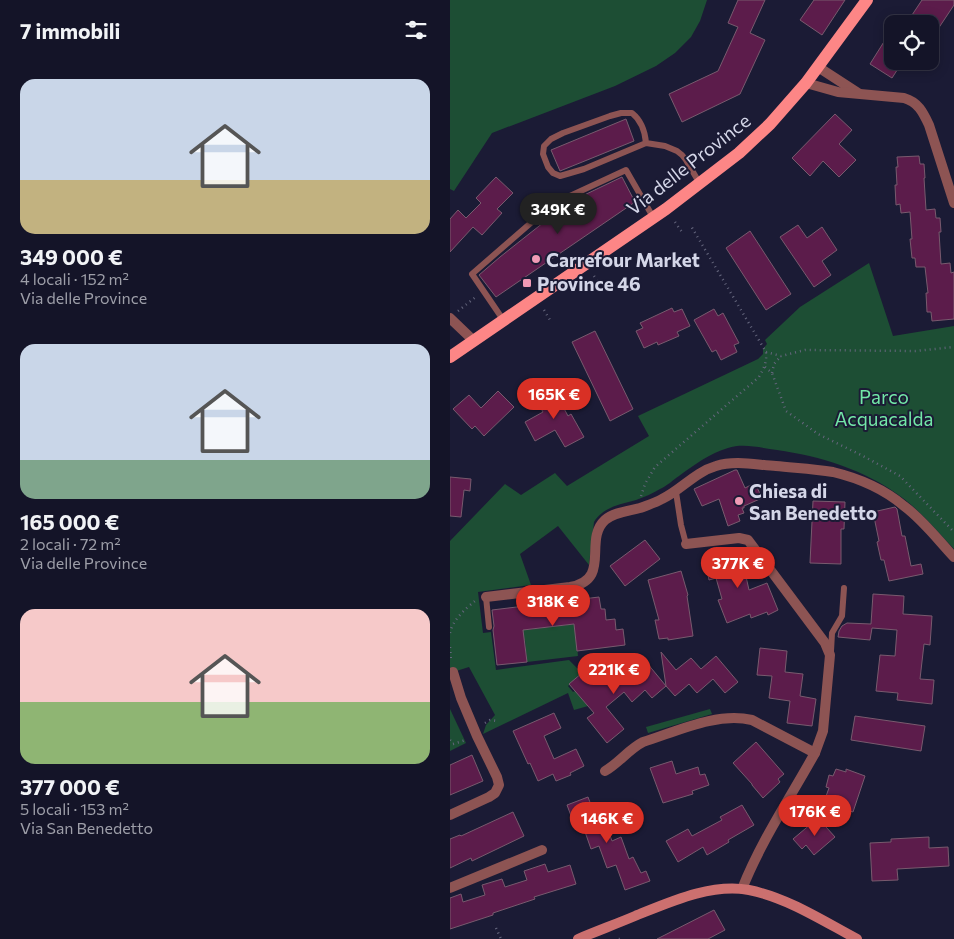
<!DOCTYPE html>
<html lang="it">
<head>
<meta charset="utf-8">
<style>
	body { margin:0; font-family:Commissioner,sans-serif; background:#1d1d30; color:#f1f3f6; height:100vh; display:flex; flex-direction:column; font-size:19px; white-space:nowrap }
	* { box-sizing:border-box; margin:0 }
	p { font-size:16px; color:#9d9ea8 }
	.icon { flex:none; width:28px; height:28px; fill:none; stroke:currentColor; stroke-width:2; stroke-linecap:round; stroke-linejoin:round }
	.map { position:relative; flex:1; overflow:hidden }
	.drawer { display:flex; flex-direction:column; background:#141428; width:450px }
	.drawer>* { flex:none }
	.fabs { position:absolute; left:434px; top:15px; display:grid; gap:10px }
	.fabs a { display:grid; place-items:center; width:55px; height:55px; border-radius:10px; background:#141428; box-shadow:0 2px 12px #0003,0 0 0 1px #333345; font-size:25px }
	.price { position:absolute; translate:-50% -42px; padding:0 11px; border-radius:18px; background:#d93025; color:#fff; font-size:16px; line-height:32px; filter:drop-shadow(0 1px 2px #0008) }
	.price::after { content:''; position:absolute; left:50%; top:30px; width:15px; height:11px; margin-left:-8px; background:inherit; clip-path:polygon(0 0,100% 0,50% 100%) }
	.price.active { background:#222; color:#fff }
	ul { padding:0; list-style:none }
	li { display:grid; align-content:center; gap:10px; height:265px; padding:0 20px }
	li span { display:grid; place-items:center; height:155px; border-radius:15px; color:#555 }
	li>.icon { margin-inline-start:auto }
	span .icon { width:90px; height:90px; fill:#fffc; stroke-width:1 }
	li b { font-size:21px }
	h2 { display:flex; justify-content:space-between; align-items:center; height:60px; padding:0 20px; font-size:21px }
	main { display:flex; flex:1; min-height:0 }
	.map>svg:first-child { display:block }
	.green { fill:#1d4e34 }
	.building { fill:#5c1c4b; stroke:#785a6e }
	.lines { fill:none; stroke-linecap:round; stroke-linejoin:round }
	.path { stroke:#65667d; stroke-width:2.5; stroke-dasharray:1 4; stroke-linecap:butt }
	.lane { stroke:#8d5453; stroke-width:6 }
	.street { stroke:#8d5453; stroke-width:10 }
	.secondary { stroke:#cc706f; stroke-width:10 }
	.primary { stroke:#fd8686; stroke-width:12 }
	.poi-dot { fill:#f09ab5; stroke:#1b1b35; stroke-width:2 }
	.labels { text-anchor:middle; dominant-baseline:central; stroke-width:4; stroke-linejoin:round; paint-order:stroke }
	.street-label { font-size:19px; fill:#d4d6e8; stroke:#1b1b35 }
	.poi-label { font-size:19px; font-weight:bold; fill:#d4d6e8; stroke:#1b1b35; text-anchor:start }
	.park-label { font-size:19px; fill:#72e7a7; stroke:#1b1b35 }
</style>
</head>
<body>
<main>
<section class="drawer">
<h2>7 immobili<svg class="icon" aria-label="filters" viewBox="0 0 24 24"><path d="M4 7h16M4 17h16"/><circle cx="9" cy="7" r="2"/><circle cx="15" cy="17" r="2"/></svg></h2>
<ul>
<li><span style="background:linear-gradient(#c9d6e8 65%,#c2b280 0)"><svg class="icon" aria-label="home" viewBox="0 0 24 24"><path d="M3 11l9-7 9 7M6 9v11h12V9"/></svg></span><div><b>349 000 €</b><p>4 locali · 152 m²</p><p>Via delle Province</p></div></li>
<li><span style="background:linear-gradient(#c9d6e8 75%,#7fa58c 0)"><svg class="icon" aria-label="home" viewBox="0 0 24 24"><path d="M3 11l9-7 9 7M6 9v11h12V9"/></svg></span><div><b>165 000 €</b><p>2 locali · 72 m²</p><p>Via delle Province</p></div></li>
<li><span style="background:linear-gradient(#f6c9c9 60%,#8fb573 0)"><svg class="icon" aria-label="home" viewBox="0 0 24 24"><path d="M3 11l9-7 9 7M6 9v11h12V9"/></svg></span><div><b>377 000 €</b><p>5 locali · 153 m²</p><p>Via San Benedetto</p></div></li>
</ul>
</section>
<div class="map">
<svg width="504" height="939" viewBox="0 0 504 939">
	<rect width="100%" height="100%" fill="#1b1b35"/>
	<g class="green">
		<path d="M0,0H257L250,21L241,37L225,53L206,66L165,86L42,133L4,191L0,189Z"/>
		<path d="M419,263L443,336L504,326V549C487,531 471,511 450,496C415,470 370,456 327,450C312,448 293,443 278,448C260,453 244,465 229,476C223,480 217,486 210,489C203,493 195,497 186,500C171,504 153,507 144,522L139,565L108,526L70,554L81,585L28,592L33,633L41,632L46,670L119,660L132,673L118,686L123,692L125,691L138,706L124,710L118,693L33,734L36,725L45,715L19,667L0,673V541L55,484L71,495L105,473L117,486L199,436L188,416L308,359L313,354V349L317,344L315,340L350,307Z"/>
		<path d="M142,622L126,637L128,656L77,662L75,640L63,641L75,627L76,630Z"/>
		<path d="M0,709L16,743L0,751Z"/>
		<path d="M260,709L262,714L198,733L196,727Z"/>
	</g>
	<g class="building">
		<path d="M288,0H315L300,33L315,40L290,94L232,122L219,94L268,71L288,27L278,23Z"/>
		<path d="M364,0H395L372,35L350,20Z"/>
		<path d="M472,0H504V5L480,41V21L478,24H456Z"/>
		<path d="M442,29V61H453L442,78L420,64Z"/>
		<path d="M385,114L402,130L389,144L406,160L389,177L373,161L360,176L342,158Z"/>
		<path d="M176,119L184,141L110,171L101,150Z"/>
		<path d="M469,156L470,164H474L475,178H474L476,210L485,209L486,218H490L491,232H489L491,264L500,263L501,273L504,272V319L482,321L481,312H477L476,293H478L475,267H466L465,258H462L460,239H462L460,212L451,213L450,204L446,205L445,185H447L446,167H448L447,157Z"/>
		<path d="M46,177L63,193L47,209L52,213L32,235L23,227L0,252V219L8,210L16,218L31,203L26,198Z"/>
		<path d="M172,177L185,202L46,297L29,275L50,257L108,211L107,208Z"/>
		<path d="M348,225L357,238L372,227L387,250L372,261L381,275L364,287L330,237Z"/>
		<path d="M300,231L341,294L316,310L276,248Z"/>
		<path d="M222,308L224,312L232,309L240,326L227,332L229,336L208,345L207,342L194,348L186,331L193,328L190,323Z"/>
		<path d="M264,309L268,316L273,313L289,343L284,345L287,352L271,360L266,350L262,352L244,320Z"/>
		<path d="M145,331L183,409L160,421L122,342Z"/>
		<path d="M102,386L118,416L121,414L134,437L115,447L105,430L85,441L75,422L93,412L84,396Z"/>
		<path d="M48,391L64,407L34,436L25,426L22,429L3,409L19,395L31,408Z"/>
		<path d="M285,470H287L295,488L305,483L312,498L294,506V508H292L294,513L288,515L290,521L278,526L269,499L252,506L244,489Z"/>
		<path d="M0,477L21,479L20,491L14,490L11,517L0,516Z"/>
		<path d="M363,501L395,502L394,529H391V564L360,563Z"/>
		<path d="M445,507L447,509L452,536H455L461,566L471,564L473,574L439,581L434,560H431L427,542L429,541L423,512Z"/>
		<path d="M195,540L210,559L175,586L160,566Z"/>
		<path d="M271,553L272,558L288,554L290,563H293L299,590L317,583L328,610L318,615L317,612L301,618L300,614L277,623L268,600L272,599L266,578L259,580L255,560L261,559L260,556Z"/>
		<path d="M231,571L238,595L237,596L243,636L218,640V638L209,639L205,620H209L198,580Z"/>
		<path d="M423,594L454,596L453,614L482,616L480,645L474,644L470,679L484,680L482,704L447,700L448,693L426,691L430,655L445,656L447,630L422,628L420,640L388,637L389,631L392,626L397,623L421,624Z"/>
		<path d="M149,597L151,609H155L156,620L165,619L166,630L173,629L175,645L127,651L124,624L73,630L77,662L47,665L43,630L44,626L42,610Z"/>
		<path d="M310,648L337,651L335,672L353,674L350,696L366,699L362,726L337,723L340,701L319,698L322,676L307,675Z"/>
		<path d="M211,652L226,670L241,658L251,669L266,656L288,682L275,693L263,679L247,693L239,684L225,696L216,686Z"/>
		<path d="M197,663L216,686L202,698L195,690L182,702L174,692L156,707L174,729L157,743L137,718L144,713L119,684L132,673L140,683L155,670L162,679L175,668L182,676Z"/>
		<path d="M104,713L111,728L94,736L104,759L126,749L134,766L120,773L121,775L106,781L103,774L88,781L80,763L78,764L63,731Z"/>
		<path d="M405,716L475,726L471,751L401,740Z"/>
		<path d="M306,742L334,774L328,779L330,782L313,798L302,785V784L283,763Z"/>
		<path d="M22,755L33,781L0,795V765Z"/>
		<path d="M222,761L226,774L248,767L250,775L255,774L259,785L242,791L243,794L213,803L200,768Z"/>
		<path d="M386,769L396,772V769L415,776L403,812L382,805L385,803L375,799L379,788L376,787L379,775L383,776Z"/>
		<path d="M138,797L147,821L154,819L162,841L171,837L179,859L183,857L191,873L196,871L200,881L175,890L166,865L157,868L149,846L141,849L133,826L126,829L117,805Z"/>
		<path d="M292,805L304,825L278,840L279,842L257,855L253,847L228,862L216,841L238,829L242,836L272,820L270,817Z"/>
		<path d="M63,812L74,836L22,861L21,858L0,868V839L10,835L11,836Z"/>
		<path d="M368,818L385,837L364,855L356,845L352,849L343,839Z"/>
		<path d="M479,837V848L498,847L499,866L447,869L448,880L422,881L420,843L441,842V839Z"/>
		<path d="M95,864L98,872L120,865L126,884L84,897L85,899L43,913V915L0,929V898L11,894L13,902L35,895L32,885L52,879L55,887L77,880L74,871Z"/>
		<path d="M264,910L275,930L258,939H207Z"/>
	</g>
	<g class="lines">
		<g class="path">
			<path d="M225,222L232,232"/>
			<path d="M144,276L151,286"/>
			<path d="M94,310L100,320"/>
			<path d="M8,311L27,296"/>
			<path d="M316,352L331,356L355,350L465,351L504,347"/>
			<path d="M315,367L322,373L336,411L368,434L413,456L450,476L504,532"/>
			<path d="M322,373L324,364L331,356"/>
			<path d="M191,496L195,484L205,467L309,377C314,368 317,362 316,352L241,226"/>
			<path d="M0,633C2,621 15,609 25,601"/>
			<path d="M0,647L1,661"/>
			<path d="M35,723L40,720L47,721"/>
			<path d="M0,740L3,744L16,740"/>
			<path d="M46,928L51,939"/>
			<path d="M169,939L171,938"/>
		</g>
		<g class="lane">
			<path d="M196,143C195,131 192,121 182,113H171L160,116L113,133L101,139L94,146L93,154L98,167L103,173L110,176L134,169L196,143L215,146L227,151L232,155L236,160L250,184"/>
			<path d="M54,321L22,274L98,208L107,202L176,170L203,217"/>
			<path d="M226,492L231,525L236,544"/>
			<path d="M36,597L39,627"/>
			<path d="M381,651L382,633L392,616L394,588"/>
		</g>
		<g class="street">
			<path d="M368,67L408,93"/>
			<path d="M356,83L388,92L454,98C468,102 473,112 479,125L504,203"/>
			<path d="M0,318L24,341"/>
			<path d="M236,544L289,538L298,540L375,643L380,655L373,731L365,753C340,798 311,841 292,889"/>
			<path d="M36,597L120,587C162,580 133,540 155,520C164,512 179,511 190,508C198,505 205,503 212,499C231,490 245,472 266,466C285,460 307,465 326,466C345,468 364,469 383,472C408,478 434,489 454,506C473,520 488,540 504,557"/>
			<path d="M155,771C169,763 179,749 193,742C228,731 266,712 302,720L365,753"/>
			<path d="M0,815L39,797L45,793L49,785L47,777L27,736L11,698L3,672"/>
			<path d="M0,888L92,850"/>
		</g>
		<path class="secondary" d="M128,939C147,931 166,924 185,916C220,902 261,883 299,890C338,898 373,921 407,939"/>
		<path class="primary" d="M0,357L216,209L289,153L320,124L356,83L417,0"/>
	</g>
	<g class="poi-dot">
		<circle cx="86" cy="259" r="5"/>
		<rect x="72" y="278" width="10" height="10" rx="2.5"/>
		<circle cx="289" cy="501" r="5"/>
	</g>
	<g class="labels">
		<g class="street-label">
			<text transform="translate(238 164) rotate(-38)">Via delle Province</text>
		</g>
		<g class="poi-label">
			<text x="96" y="259">Carrefour Market</text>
			<text x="87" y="283">Province 46</text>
			<text x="299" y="490">Chiesa di<tspan x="299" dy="22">San Benedetto</tspan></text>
		</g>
		<g class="park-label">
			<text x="434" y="396">Parco<tspan x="434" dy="22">Acquacalda</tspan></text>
		</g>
	</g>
</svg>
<div class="fabs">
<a><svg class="icon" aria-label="locate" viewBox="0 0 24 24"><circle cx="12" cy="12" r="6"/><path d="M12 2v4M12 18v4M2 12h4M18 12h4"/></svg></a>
</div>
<b class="price active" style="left:108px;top:235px">349K €</b>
<b class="price" style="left:104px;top:420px">165K €</b>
<b class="price" style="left:288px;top:589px">377K €</b>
<b class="price" style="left:103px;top:627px">318K €</b>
<b class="price" style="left:164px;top:695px">221K €</b>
<b class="price" style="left:365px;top:837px">176K €</b>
<b class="price" style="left:157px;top:844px">146K €</b>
</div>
</main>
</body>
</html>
